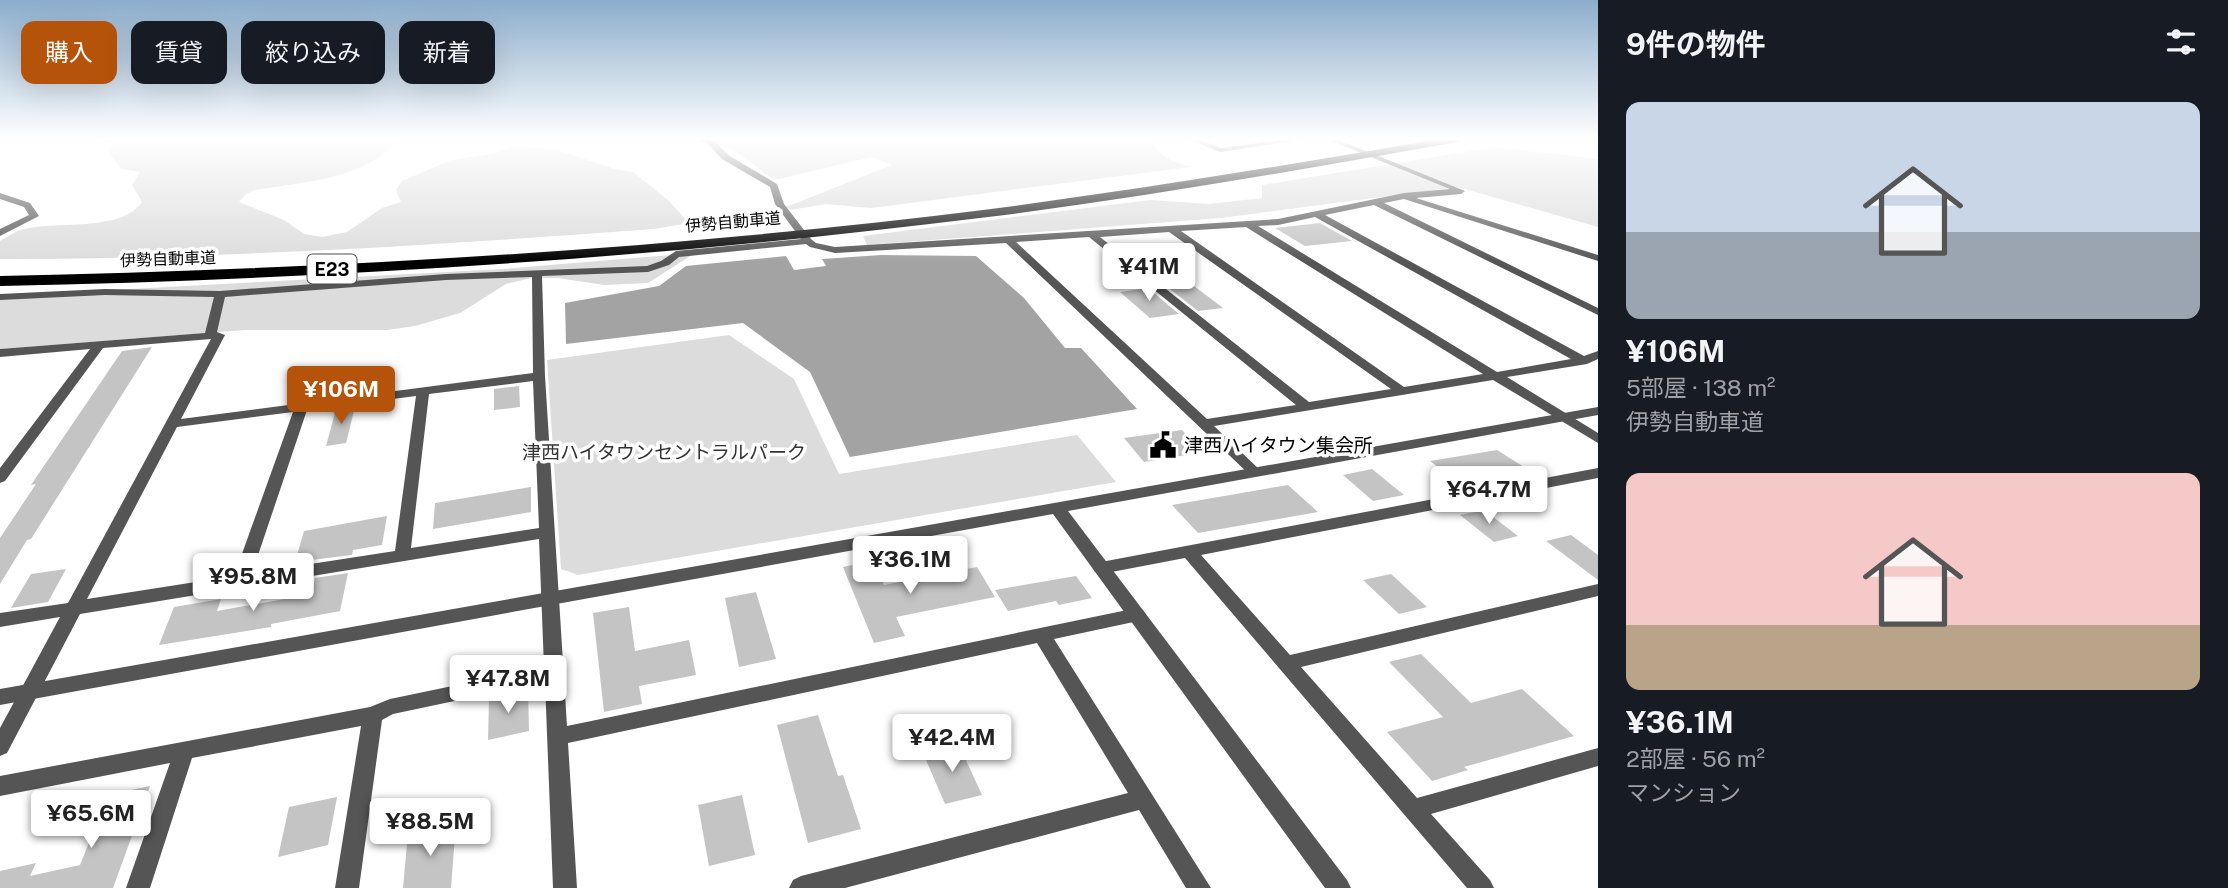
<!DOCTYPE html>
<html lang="ja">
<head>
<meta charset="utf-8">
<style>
	body { margin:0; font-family:"Public Sans","Noto Sans JP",sans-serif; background:#20242c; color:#f1f3f6; height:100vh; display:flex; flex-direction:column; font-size:26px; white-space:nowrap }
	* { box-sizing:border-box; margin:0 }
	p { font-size:23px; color:#9ea1a6 }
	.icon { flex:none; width:38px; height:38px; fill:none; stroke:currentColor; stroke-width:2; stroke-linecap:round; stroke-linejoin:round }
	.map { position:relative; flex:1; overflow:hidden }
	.panel { display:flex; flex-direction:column; background:#171b24; width:630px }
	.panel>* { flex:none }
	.banner { position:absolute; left:21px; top:21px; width:665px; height:63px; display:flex; gap:14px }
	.price { position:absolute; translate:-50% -60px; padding:0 16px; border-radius:7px; background:#fff; color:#222; font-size:23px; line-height:46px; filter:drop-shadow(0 2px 4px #0008) }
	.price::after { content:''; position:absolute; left:50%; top:42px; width:21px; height:16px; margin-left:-10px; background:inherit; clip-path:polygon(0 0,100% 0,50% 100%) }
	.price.active { background:#b45309; color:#fff }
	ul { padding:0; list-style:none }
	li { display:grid; align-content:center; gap:14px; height:371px; padding:0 28px }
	li span { display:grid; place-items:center; height:217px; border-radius:14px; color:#555 }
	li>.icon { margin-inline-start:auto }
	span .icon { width:126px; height:126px; fill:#fffc; stroke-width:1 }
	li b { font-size:30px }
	h2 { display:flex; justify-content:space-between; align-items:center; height:84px; padding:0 28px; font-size:30px }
	.pill { padding:0 24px; border-radius:14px; background:#171b24; box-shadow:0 7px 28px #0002; font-size:24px; line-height:63px }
	.pill.active { background:#b45309; color:#fff }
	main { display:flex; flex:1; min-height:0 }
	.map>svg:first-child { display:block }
	.green { fill:#dcdcdc }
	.water { fill:#a3a3a3 }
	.building { fill:#c4c4c4 }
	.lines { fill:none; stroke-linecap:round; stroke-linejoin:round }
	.minor { fill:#555; fill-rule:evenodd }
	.tertiary { fill:#555; fill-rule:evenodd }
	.motorway { fill:#000; fill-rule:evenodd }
	.labels { text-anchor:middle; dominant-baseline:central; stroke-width:7; stroke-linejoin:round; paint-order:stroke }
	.far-street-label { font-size:16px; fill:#000; stroke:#fff }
	.shield { fill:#fff; stroke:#4c4c4c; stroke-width:2 }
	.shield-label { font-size:18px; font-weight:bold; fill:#000 }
	.poi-label { font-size:19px; fill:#000; stroke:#fff; text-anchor:start }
	.park-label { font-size:19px; fill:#333; stroke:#fff }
</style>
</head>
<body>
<main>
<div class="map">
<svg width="1598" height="888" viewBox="0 0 1598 888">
	<rect width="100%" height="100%" fill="#fff"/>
	<g class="green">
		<path d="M106,138H401C364,180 308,181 255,190L246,194L239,202L284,220L304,234L322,237L347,232L382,208L401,202L396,190L402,181L451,160L492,154L514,147L554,149L615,169L633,172L668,200L689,223L654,229C436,245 218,259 0,259V241C6,237 13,233 20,230C54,220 121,233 142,202L132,185L140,172L122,169L108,152L112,143H103L101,140Z"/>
		<path d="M705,138H1074C1097,144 1124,131 1147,140C1154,143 1158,151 1164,156C1171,161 1182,164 1190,167L871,208L826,204L791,210L786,207L892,165L872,157L774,180L737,152Z"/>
		<path d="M1495,147L1598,159V227L1458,187L1221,218L867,245L863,236L1150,200L1209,204L1262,198V185Z"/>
		<path d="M695,253L648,283L604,285L558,278H531L506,284L460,313L415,326L387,330H245L0,349V296L503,269Z"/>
		<path d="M729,335L794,379L839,474L1077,435L1116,482L578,575L561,569L547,360Z"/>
	</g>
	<path class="water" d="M881,255L976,256L1024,298L1065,348H1081L1137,409L850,457L810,372L743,323L566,344L565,303L659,286L686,266L786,256L794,270L826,266L822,259Z"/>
	<g class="building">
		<path d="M1320,223L1352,241L1305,246L1275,228Z"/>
		<path d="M1190,283L1223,308L1198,311L1166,286Z"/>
		<path d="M1148,288L1179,314L1150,318L1120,292Z"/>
		<path d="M152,347L31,539L27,540L0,584V538L36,484L31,485L122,351Z"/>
		<path d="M519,386L520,407L494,410V389Z"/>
		<path d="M355,407L346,443L326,446L336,409Z"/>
		<path d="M1182,430L1204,452L1144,462L1124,438Z"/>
		<path d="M1497,450L1527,469L1486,477L1492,481L1464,487L1430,461Z"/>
		<path d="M1372,469L1404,495L1373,501L1343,475Z"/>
		<path d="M1288,485L1318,512L1198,533L1172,505Z"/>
		<path d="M531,487V512L433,529L435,503Z"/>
		<path d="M1484,510L1518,536L1494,542L1460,515Z"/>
		<path d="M387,516L382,545L353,550L352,555L295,562L304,531Z"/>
		<path d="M1571,535L1598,555V580L1546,541Z"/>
		<path d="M872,561L884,585L977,567L995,597L896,617L905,636L874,643L843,567Z"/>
		<path d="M66,569L48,602L11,608L31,574Z"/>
		<path d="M348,573L340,611L271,624V627L159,645L174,607L221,599L217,611L312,594L315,578Z"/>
		<path d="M1391,574L1427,607L1399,614L1363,580Z"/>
		<path d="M1076,576L1092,598L1059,605L1056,601L1008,611L995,590Z"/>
		<path d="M756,592L776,659L739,667L725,598Z"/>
		<path d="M629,607L635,651L689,640L696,675L639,686L642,704L604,712L593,613Z"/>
		<path d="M1421,654L1471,703L1522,689L1574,736L1464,767L1468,770L1432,781L1387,732L1443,717L1389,662Z"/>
		<path d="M528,690L529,731L488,740L489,698Z"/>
		<path d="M818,715L838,776L843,775L861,829L808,843L777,725Z"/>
		<path d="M959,745L982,795L945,804L923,753Z"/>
		<path d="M150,786L113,888H0V871L36,863L30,876L80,865L108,795Z"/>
		<path d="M742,795L755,855L709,866L698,805Z"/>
		<path d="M337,797L328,845L278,857L289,807Z"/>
		<path d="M456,822L451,888H403L408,833Z"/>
	</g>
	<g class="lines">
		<g class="minor">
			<path d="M695,138H705L715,141L728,155L777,184L784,204L811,239L816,243L835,247L1278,219L1404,193L1450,189L1324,138H1334L1465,191L1461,194L1416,198L1598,255V261L1404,199L1384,203L1598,308V315L1374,205L1325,215L1584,356L1598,351V359L1587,364L1507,377L1598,433V443L1493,380L1214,426L1262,472L1260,475H1250L1006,243L835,253L810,247L806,244L679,257L669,265L648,272L542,276L545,376L567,726L1137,608L1143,610L1146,615L1143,620L1054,639L1211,888H1186L1139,810L845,888H789L793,880L801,876L1128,793L1037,643L568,743L577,888H553L545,682L393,714L382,720L359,888H335L361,726L192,758L150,888H126L170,763L0,796V776L370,707L390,699L544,667L539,539L80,614L7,753L0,756V728L60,617L0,627V613L68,603L211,339L103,348L5,481L0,483V468L90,349L0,357V349L205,333L214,297L105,295L0,300V294L105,289L220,291L446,274L647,266L661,261L676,251L801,239L775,204L770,187L722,159L709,145ZM1315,217L1571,359L1497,372L1258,226L1278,225ZM1246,227L1483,374L1404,387L1181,231ZM1169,232L1391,389L1309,402L1100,237ZM1089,237L1296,405L1207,419L1016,242ZM532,277L533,373L181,419L225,335L217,332L225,297L446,280ZM533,381L539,528L411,548L429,394ZM416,396L395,551L252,573L307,410ZM293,412L234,576L87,599L177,427Z"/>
			<path d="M1185,138H1195L1221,148L1296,138H1315L1220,152Z"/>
			<path d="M0,193L30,203L39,216L0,236V229L29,215L24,207L0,199Z"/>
			<path d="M1598,468V478L1201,555L1290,655L1598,584V596L1301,667L1417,798L1598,748V766L1431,814L1490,880L1494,888H1467L1185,558L1101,574L1095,572L1093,568L1095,564L1101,562Z"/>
		</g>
		<path class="tertiary" d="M1598,407V415L1068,511L1347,880L1351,888H1325L1053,514L0,705V689Z"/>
		<path class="motorway" d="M1445,138H1469L1463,141C1305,169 1147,197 988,217C660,258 331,279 0,286V276C331,269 662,250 991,209C1143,189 1294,164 1445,138Z"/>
	</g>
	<linearGradient id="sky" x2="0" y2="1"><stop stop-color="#8cadcc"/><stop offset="0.53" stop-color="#fff"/><stop offset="1" stop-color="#fff" stop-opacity="0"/></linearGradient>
	<rect width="1598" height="262" fill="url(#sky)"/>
	<defs>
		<symbol id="civic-bare" viewBox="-9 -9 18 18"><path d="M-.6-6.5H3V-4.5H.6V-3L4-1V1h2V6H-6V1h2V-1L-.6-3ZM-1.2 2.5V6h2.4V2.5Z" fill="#000" stroke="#fff" stroke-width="2.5" paint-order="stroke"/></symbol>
	</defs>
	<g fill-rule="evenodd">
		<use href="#civic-bare" x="1144" y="426" width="38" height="38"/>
	</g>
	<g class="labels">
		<g class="far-street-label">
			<text transform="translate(733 222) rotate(-5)">伊勢自動車道</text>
			<text transform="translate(168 259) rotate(-2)">伊勢自動車道</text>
		</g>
		<rect class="shield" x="307.5" y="254.5" width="49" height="29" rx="5"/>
		<g class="shield-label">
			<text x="332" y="269">E23</text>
		</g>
		<g class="poi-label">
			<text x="1184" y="445">津西ハイタウン集会所</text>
		</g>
		<g class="park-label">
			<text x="664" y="452">津西ハイタウンセントラルパーク</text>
		</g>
	</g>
</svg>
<b class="price" style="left:1149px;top:303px">¥41M</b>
<b class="price active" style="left:341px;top:426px">¥106M</b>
<b class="price" style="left:1489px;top:526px">¥64.7M</b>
<b class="price" style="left:910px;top:596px">¥36.1M</b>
<b class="price" style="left:253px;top:613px">¥95.8M</b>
<b class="price" style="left:508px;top:715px">¥47.8M</b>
<b class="price" style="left:952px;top:774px">¥42.4M</b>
<b class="price" style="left:91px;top:850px">¥65.6M</b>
<b class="price" style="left:430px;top:858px">¥88.5M</b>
<div class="banner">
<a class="pill active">購入</a>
<a class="pill">賃貸</a>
<a class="pill">絞り込み</a>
<a class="pill">新着</a>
</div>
</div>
<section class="panel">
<h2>9件の物件<svg class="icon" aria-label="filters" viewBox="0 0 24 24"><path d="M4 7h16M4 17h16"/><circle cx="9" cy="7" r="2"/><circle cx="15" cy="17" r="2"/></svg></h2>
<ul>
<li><span style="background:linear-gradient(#c9d6e8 60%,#9aa5b1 0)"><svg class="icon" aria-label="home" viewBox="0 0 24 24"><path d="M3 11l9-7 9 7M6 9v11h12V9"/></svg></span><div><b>¥106M</b><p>5部屋 · 138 m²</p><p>伊勢自動車道</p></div></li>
<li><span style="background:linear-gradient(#f6c9c9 70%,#b9a48a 0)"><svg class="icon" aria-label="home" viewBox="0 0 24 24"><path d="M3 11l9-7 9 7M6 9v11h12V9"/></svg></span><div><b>¥36.1M</b><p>2部屋 · 56 m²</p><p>マンション</p></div></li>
</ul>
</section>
</main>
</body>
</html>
